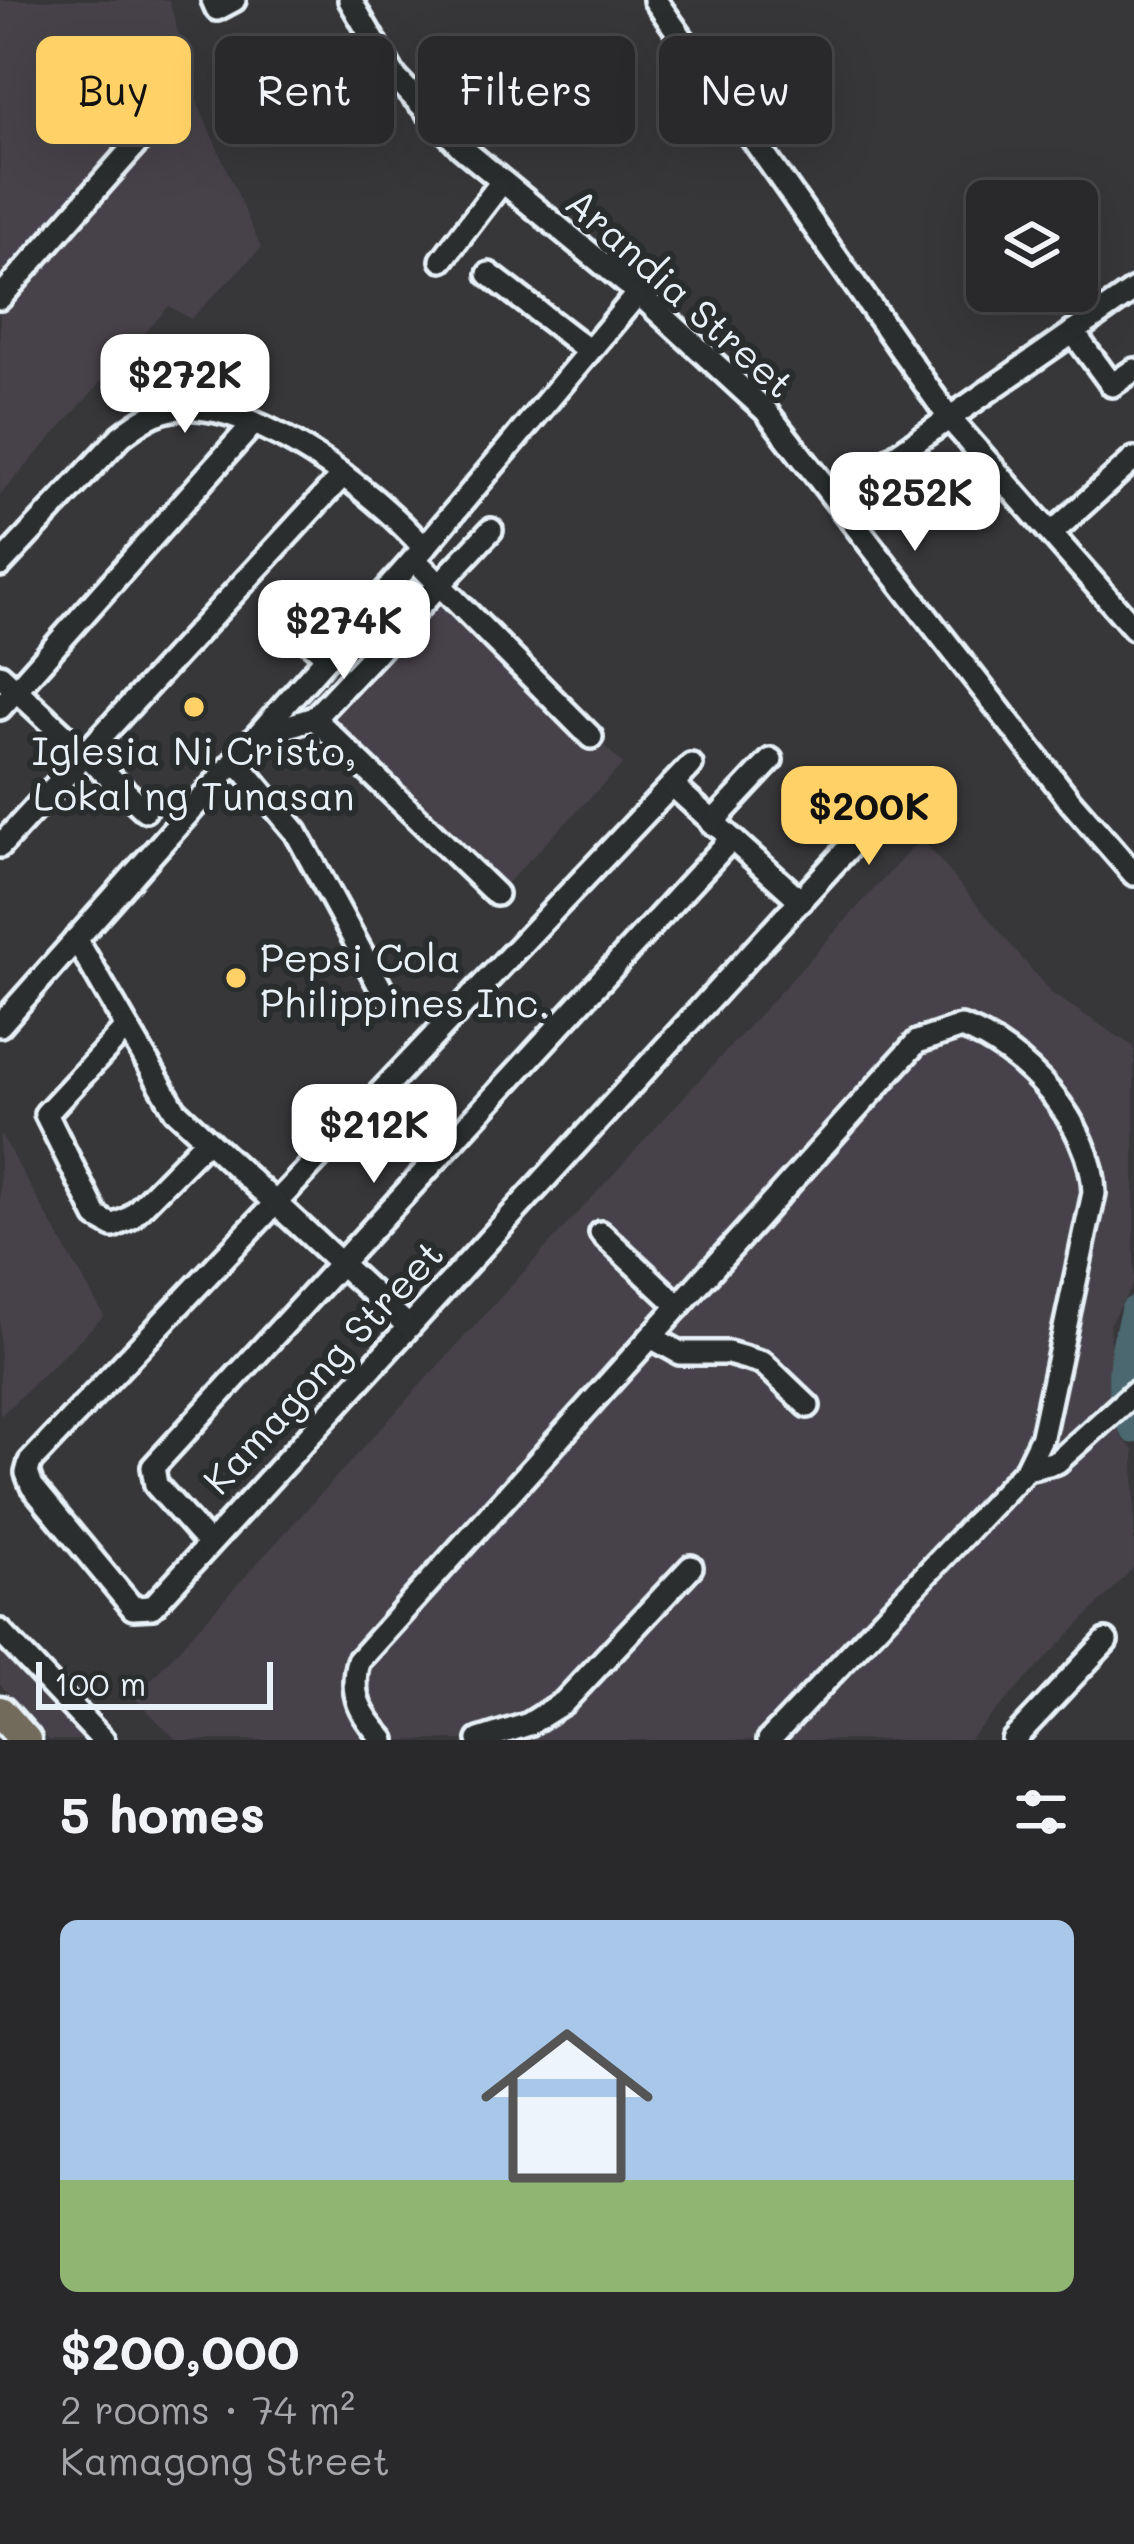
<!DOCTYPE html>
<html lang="en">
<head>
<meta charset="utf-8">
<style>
	body { margin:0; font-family:Mali,sans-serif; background:#353538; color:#f1f3f6; height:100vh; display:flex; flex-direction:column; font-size:45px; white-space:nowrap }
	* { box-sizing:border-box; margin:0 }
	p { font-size:39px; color:#a5a6a9 }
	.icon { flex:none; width:66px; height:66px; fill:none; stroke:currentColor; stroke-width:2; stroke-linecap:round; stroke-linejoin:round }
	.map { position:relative; height:1740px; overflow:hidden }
	.sheet { display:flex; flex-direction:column; background:#29292c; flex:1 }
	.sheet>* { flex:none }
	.guide { position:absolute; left:36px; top:36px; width:1062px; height:108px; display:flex; gap:24px }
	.controls { position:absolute; left:966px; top:180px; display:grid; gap:24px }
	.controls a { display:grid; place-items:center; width:132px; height:132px; border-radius:18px; background:#29292c; box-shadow:0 12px 48px #0002,0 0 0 3px #454548; font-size:60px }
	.scale { position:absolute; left:36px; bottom:30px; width:237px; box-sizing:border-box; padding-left:12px; border:6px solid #e8f1f8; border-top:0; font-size:33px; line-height:42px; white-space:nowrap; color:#e8f1f8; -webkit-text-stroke:9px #2a2d2e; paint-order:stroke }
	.price { position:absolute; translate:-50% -102px; padding:0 27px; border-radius:24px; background:#fff; color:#222; font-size:39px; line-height:78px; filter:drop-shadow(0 3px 6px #0008) }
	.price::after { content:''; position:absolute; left:50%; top:72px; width:36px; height:27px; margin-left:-18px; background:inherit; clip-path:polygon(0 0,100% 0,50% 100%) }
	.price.current { background:#ffd166; color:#111 }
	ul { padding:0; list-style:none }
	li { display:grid; align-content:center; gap:24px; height:636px; padding:0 60px }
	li+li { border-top:3px solid #454548 }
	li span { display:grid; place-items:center; height:372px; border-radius:18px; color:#555 }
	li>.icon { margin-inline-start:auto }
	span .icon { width:216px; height:216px; fill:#fffc; stroke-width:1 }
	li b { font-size:51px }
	h2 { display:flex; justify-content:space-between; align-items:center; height:144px; padding:0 60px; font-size:51px }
	.pill { padding:0 42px; border-radius:18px; background:#29292c; box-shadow:0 12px 48px #0002,0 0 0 3px #454548; font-size:42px; line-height:108px }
	.pill.current { background:#ffd166; color:#111 }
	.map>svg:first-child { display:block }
	.built { fill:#464349 }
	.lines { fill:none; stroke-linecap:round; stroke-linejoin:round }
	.river { stroke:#4b676f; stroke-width:27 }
	.minor-casing { stroke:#e8f1f8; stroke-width:30 }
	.highway-casing { stroke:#e8f1f8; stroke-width:39 }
	.minor { stroke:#2a2d2e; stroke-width:21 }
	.highway { stroke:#726b5a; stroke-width:30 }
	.poi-dot { fill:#ffd166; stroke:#2a2d2e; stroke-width:4.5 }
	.labels { text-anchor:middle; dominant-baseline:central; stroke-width:12; stroke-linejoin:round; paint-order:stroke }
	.street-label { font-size:39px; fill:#e8f1f8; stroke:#2a2d2e }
	.poi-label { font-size:39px; fill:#e8f1f8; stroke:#2a2d2e }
</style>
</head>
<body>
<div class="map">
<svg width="1134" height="1740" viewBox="0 0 1134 1740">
	<rect width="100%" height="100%" fill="#37373a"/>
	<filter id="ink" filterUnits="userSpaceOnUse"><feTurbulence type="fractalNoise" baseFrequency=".00833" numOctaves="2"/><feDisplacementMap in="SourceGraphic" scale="24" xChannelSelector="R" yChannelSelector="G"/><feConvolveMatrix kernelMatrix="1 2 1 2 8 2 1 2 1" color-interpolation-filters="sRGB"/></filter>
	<g filter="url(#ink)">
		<g class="built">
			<path d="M0,0H169L198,104L261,248L191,319L169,306L0,495Z"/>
			<path d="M426,577L623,764L492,898L316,742L302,708Z"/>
			<path d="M921,838L1051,993L1134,1047V1284L1109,1324L1120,1436L1134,1450V1567L968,1740H177L134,1698Z"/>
			<path d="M0,1133L104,1316L0,1416Z"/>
			<path d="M0,1640L92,1740H49L0,1684Z"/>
		</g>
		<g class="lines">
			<path class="river" d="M1134,1310C1123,1349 1113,1393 1134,1430"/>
			<defs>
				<g id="minor">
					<path d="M213,0L217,9L234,0"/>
					<path d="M350,0L395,77L462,148L638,293L766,411L1071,802L1134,874"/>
					<path d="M655,0L950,419L1134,628"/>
					<path d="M442,260L501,183"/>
					<path d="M489,274L588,350"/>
					<path d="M0,298L143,136"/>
					<path d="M1073,332L1112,385L1134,370"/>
					<path d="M836,497L1134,290"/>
					<path d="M1052,533L1134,459"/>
					<path d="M414,559L591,737"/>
					<path d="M0,565L121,436C139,422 156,410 179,408C258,401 375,492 424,548"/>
					<path d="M301,634L328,657"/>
					<path d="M0,675L145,810"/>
					<path d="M0,708L254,423"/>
					<path d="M314,718L496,894"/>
					<path d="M260,735L314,718L491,530"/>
					<path d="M236,761L296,832L385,996"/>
					<path d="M691,765L30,1462L27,1473L32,1486L133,1608L152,1607L895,797"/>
					<path d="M672,785L801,901"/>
					<path d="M712,823L771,760"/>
					<path d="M0,846L343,475"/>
					<path d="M76,939L175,1110L408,1326"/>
					<path d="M0,1025L424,548L638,293"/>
					<path d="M126,1028L46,1114L97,1217L113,1226L130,1218L205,1142"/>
					<path d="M601,1233L679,1306"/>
					<path d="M651,1337L680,1353H728L763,1363L808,1406"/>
					<path d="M1026,1469L1057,1462L1134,1393"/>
					<path d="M208,1543L156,1485L153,1467L731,839"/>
					<path d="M0,1631L103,1740"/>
					<path d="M384,1740C361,1715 349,1695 358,1661L917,1042L961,1027C1023,1048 1093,1125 1094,1193L1042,1436L1026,1469L769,1740"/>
					<path d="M479,1740L529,1724L564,1702L691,1567"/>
					<path d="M1013,1740L1106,1641"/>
				</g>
				<path id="highway" d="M0,1712L25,1740"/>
			</defs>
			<use href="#minor" class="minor-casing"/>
			<use href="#highway" class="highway-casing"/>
			<use href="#minor" class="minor"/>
			<use href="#highway" class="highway"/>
		</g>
	</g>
	<g class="poi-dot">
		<circle cx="194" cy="707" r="12"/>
		<circle cx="236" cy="978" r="12"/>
	</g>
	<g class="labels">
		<g class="street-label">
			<text transform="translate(681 292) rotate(42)">Arandia Street</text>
			<text transform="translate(322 1366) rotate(-47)">Kamagong Street</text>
		</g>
		<g class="poi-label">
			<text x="194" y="749">Iglesia Ni Cristo,<tspan x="194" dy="45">Lokal ng Tunasan</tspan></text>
			<text x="260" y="956" text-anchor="start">Pepsi Cola<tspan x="260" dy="45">Philippines Inc.</tspan></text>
		</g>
	</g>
</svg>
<div class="controls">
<a><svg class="icon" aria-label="layers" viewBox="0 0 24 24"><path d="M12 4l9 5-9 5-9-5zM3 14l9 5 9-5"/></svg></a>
</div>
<div class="scale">100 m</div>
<b class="price" style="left:185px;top:436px">$272K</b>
<b class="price" style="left:915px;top:554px">$252K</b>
<b class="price" style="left:344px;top:682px">$274K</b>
<b class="price current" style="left:869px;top:868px">$200K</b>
<b class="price" style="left:374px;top:1186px">$212K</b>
<div class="guide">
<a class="pill current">Buy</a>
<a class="pill">Rent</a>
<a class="pill">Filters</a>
<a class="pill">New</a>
</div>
</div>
<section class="sheet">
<h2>5 homes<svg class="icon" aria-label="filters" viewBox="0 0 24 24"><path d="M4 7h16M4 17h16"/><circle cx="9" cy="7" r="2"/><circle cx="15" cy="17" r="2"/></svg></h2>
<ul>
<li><span style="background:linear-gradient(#a9c7e8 70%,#8fb573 0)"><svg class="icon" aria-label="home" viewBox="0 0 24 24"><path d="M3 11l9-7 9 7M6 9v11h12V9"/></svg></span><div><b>$200,000</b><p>2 rooms · 74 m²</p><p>Kamagong Street</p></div></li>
</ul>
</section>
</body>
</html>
